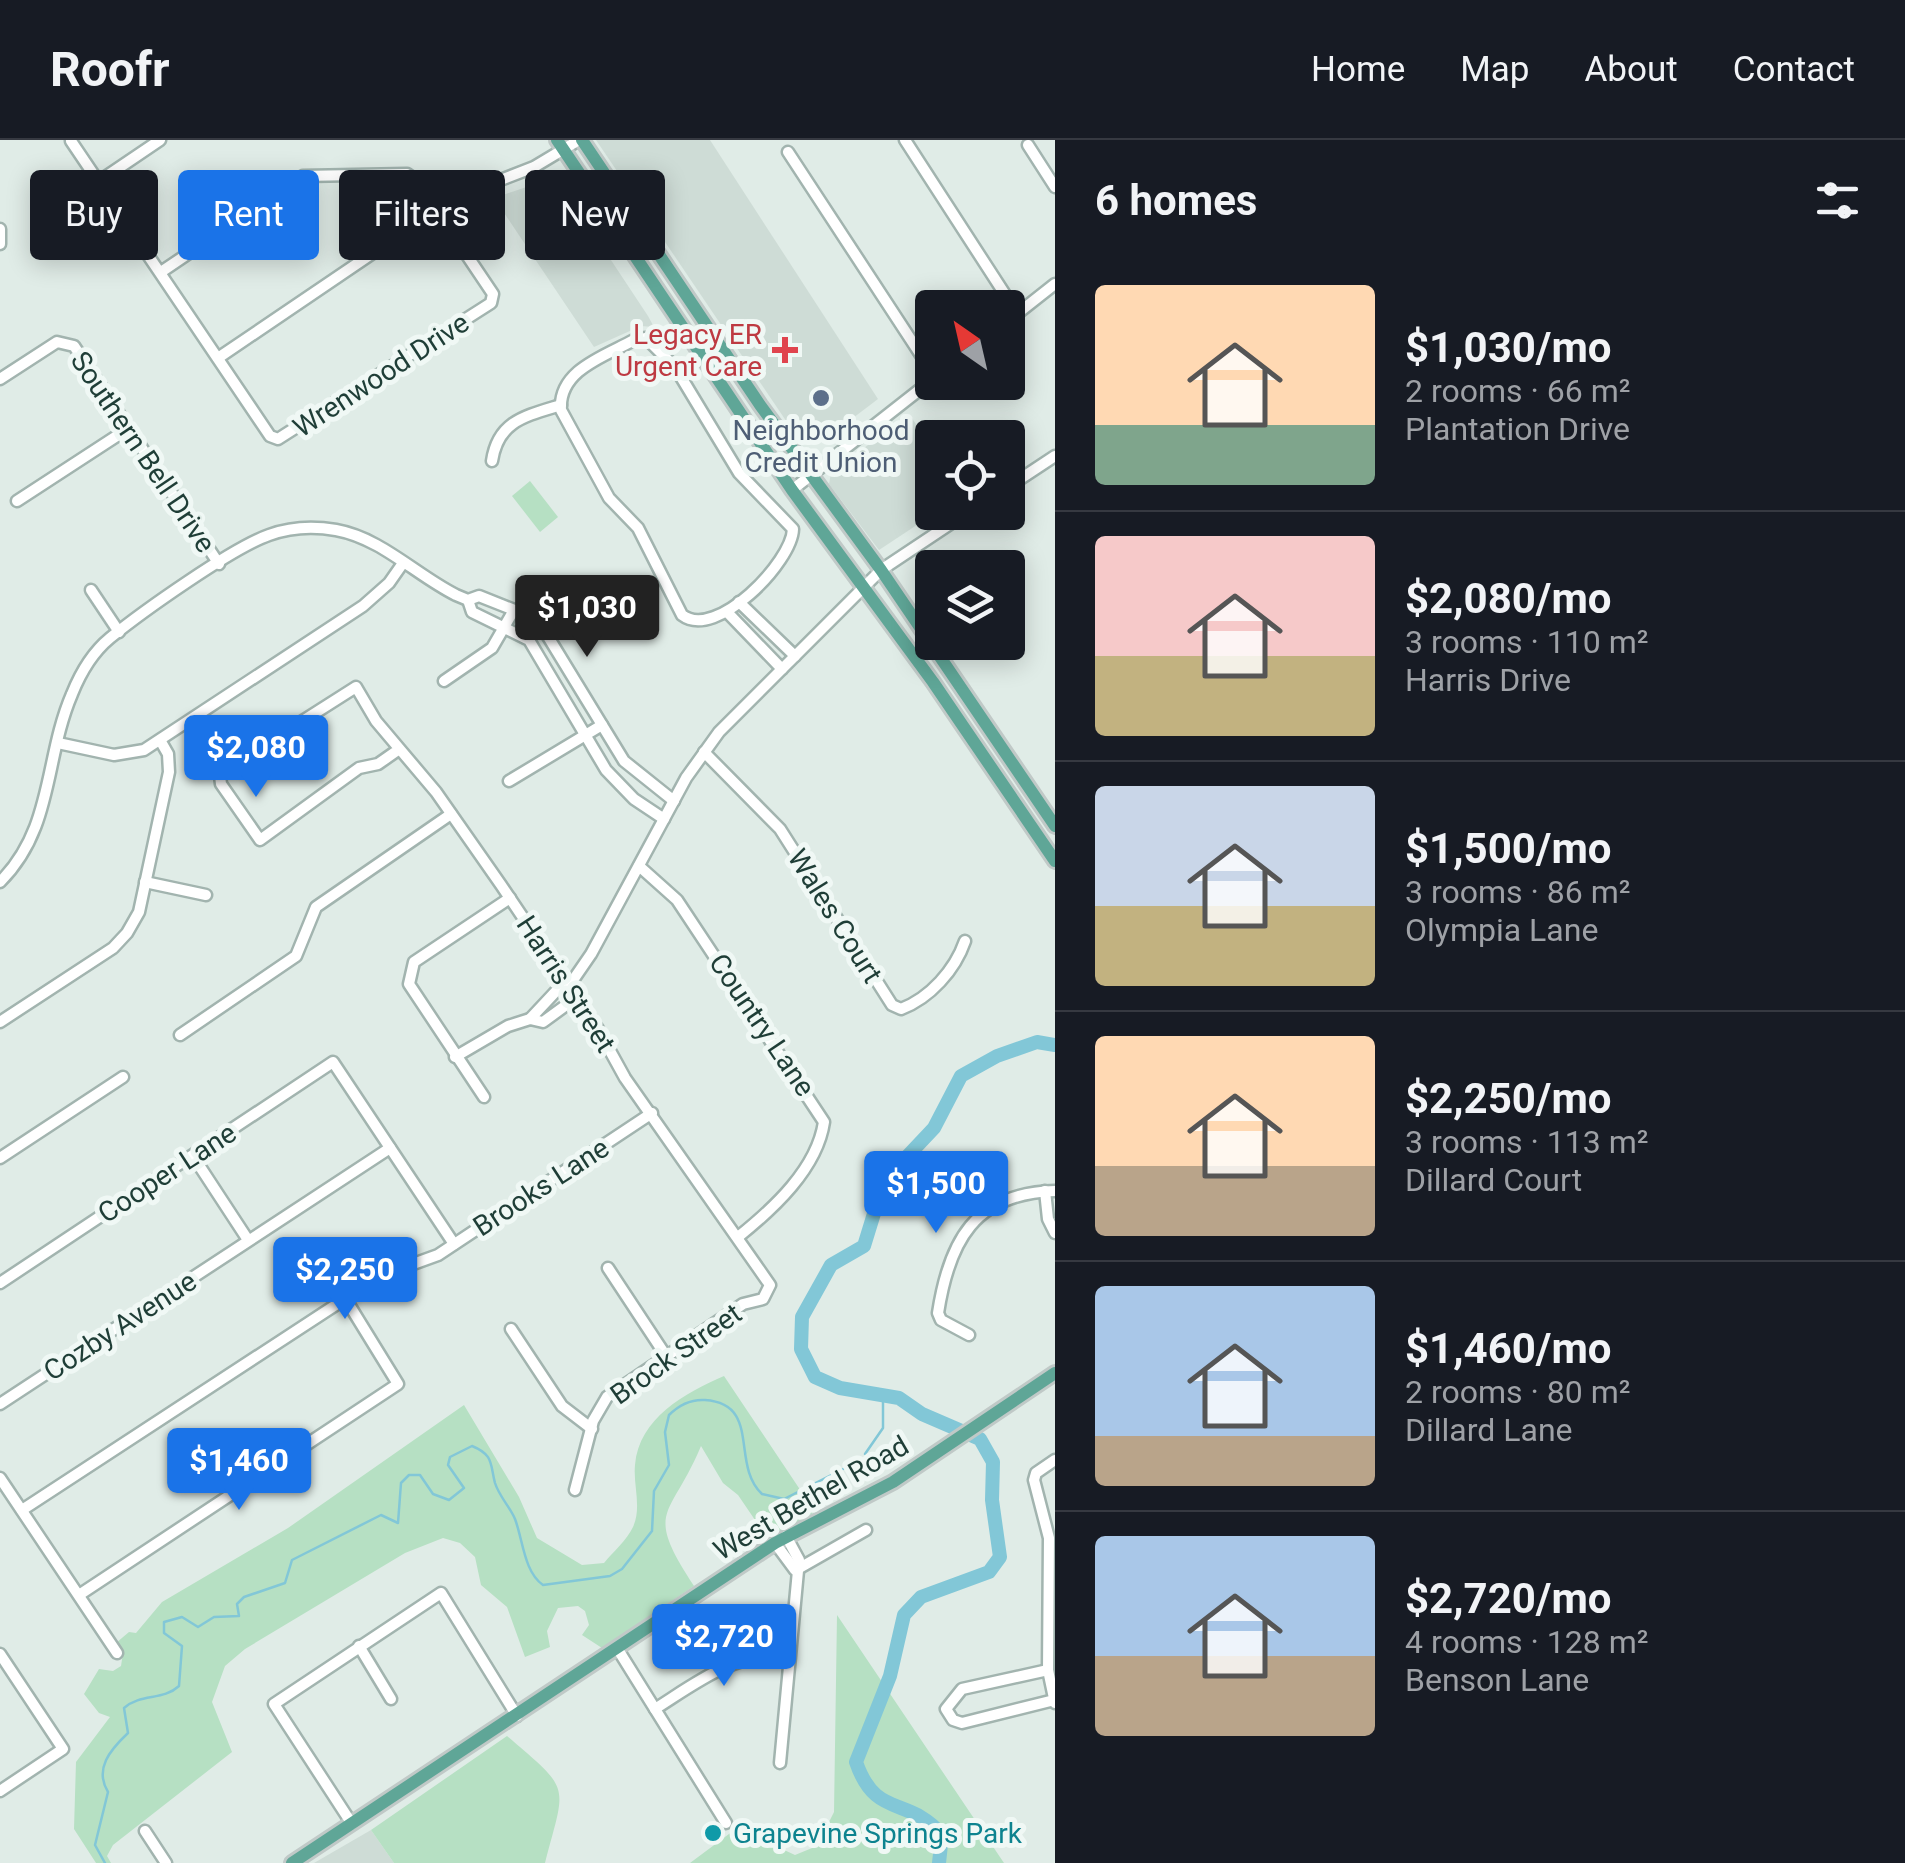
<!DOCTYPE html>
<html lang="en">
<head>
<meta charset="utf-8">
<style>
	body { margin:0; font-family:Roboto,sans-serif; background:#20242c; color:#f1f3f6; height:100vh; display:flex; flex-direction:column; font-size:38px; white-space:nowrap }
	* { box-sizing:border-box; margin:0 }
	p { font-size:32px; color:#9ea1a6 }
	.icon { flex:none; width:55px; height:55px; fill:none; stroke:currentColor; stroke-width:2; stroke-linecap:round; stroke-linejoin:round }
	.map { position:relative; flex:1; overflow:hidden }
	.details { display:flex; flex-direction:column; background:#171b24; width:850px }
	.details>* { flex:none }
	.banner { position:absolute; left:30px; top:30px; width:875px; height:90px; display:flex; gap:20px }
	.needle { width:65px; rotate:326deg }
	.buttons { position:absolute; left:915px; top:150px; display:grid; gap:20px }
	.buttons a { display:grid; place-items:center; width:110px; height:110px; border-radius:10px; background:#171b24; box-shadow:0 5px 25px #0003; font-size:50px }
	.price { position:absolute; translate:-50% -85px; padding:0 22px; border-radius:10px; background:#1a73e8; color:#fff; font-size:32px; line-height:65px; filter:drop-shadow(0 2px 5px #0008) }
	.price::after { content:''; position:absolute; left:50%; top:60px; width:30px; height:22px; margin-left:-15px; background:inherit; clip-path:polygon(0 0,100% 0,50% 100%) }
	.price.selected { background:#222; color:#fff }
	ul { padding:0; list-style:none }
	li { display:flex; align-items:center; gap:30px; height:250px; padding:0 40px }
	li+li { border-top:2px solid #363941 }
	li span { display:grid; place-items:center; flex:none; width:280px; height:200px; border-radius:10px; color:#555 }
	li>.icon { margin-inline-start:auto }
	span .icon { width:120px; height:120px; fill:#fffc; stroke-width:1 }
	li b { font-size:42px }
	h2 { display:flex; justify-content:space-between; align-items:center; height:120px; padding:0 40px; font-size:42px }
	.tag { padding:0 35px; border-radius:10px; background:#171b24; box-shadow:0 5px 25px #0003; font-size:35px; line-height:90px }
	.tag.selected { background:#1a73e8; color:#fff }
	header { display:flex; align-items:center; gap:60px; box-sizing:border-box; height:140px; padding:0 50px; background:#171b24; border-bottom:2px solid #363941 }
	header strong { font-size:48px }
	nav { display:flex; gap:55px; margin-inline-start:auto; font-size:35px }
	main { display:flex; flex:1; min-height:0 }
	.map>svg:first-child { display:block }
	.built { fill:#cedcd6 }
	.green { fill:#b6e0c3 }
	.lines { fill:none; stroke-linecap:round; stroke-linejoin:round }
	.stream { stroke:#82c7d7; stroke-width:2.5 }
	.river { stroke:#82c7d7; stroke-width:14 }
	.minor-casing { stroke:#a2b4af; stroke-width:15 }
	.major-casing { stroke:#c0c9c7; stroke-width:18 }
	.minor { stroke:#fff; stroke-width:10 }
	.major { stroke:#5fa697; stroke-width:12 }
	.health-dot { fill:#e0444e; stroke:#f0f8f5; stroke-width:4 }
	.service-dot { fill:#5c6f8a; stroke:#f0f8f5; stroke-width:4 }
	.culture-dot { fill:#0f9aa8; stroke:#f0f8f5; stroke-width:4 }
	.labels { text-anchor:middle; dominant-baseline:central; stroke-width:10; stroke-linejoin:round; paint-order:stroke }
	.health-label { font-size:28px; fill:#be3a42; stroke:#f0f8f5; text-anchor:end }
	.street-label { font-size:28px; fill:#1f3e37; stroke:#f0f8f5 }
	.service-label { font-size:28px; fill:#4e5e75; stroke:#f0f8f5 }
	.culture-label { font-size:28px; fill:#0d838f; stroke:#f0f8f5; text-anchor:start }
</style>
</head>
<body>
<header>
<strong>Roofr</strong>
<nav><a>Home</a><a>Map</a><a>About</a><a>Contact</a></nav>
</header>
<main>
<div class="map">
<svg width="1055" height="1723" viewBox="0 0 1055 1723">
	<rect width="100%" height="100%" fill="#e0ece7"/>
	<g class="built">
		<path d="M596,0H710L878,259L828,297L799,300Z"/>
		<path d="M556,37L648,176L654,187L641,186L594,207L494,58Z"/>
		<path d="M909,274L932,307L935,373L879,410L829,344L831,333Z"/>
		<path d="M371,1690L394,1723H314Z"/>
	</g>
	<g class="green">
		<path d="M530,341L558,377L540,392L512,356Z"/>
		<path d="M724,1236L815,1372L768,1399L738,1355L723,1343L701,1306C670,1380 643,1368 694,1446L602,1508L582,1495L589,1485L585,1471L578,1466L558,1468L547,1491L550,1507L525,1517L507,1467L481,1445L475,1417L460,1403L443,1398L405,1413L245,1509L225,1526L212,1562L232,1612L113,1705L107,1716L111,1723H96L74,1689L76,1622L110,1577L99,1573L84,1554L99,1529L113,1531L121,1526L123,1513L116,1503L129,1492L136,1493L162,1462L288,1388L464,1265L519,1357L537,1398L582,1425L604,1423C613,1412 627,1400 633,1387C642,1367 633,1345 635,1325C639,1278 685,1253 724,1236Z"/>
		<path d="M837,1475L1004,1723H690L737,1688L795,1715L817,1706L834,1672Z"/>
		<path d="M507,1596C572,1652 566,1642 545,1723H394L371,1690Z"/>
	</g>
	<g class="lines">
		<g class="stream">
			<path d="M865,1314L883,1288V1253"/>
			<path d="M105,1723L95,1705L108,1652C94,1629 110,1610 128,1593L124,1568C141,1553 163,1561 179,1546L182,1506L164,1493V1482L182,1477L198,1487L214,1477L239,1476L237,1464L244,1457L285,1443L292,1420L381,1375L398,1383L401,1343L409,1335H420L433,1354L449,1360L464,1348L448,1325L450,1317L472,1306C494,1315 490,1324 495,1343C499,1356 510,1367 515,1379C523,1400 524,1432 543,1445L610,1436L622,1429L652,1391L654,1351L669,1325L665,1292L669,1275C679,1265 690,1259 705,1260C762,1264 730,1324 762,1354L784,1359L851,1325"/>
		</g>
		<path class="river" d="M939,1723L942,1695C908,1655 876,1680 856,1622L890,1536L904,1475L921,1457L989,1432L1000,1417L992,1360L993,1322L980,1299L922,1274L899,1258L840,1248L815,1237L801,1209L802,1177L831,1125L864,1106L884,1041L934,988L961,936L997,916L1037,902L1055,905"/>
		<defs>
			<g id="minor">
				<path d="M905,0L1017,173"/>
				<path d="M71,1L270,296L278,299L491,163L493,154L417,41L407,34L303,36L161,132"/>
				<path d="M1028,5L1055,47"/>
				<path d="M788,12L932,232"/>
				<path d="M98,42L160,0"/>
				<path d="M0,89V104"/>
				<path d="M1008,181L1055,144"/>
				<path d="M646,198L675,227L739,333L793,389C792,422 716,501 682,475L638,388L609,358L561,270C558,230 605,216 634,200Z"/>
				<path d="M218,218L454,58L534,27L579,0"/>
				<path d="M0,239L57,202L74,206L219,424"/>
				<path d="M492,321C498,281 525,276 561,265"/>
				<path d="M1008,347L1055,316"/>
				<path d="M792,350L932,240"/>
				<path d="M17,361L129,288"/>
				<path d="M91,450L119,492"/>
				<path d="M468,460L472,472L529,500L606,630L634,659L664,679"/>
				<path d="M739,462L795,516"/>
				<path d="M728,473L782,529"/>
				<path d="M444,541L492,508L514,470"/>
				<path d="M58,603L114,615L144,610L363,466L389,443L403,423"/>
				<path d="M398,610L378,624L359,628L260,700L221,644L220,636L227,629L356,547L376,581L436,652L501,745L598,889L625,938L770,1145L763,1159L743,1164L607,1257L593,1281L575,1350"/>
				<path d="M704,612L780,689L892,865L901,869C930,858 955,830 965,801"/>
				<path d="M509,641L602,585"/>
				<path d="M639,726L677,760L824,982C817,1029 773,1069 738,1097"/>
				<path d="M0,742C54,688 44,619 72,554C80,534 93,512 110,498C142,472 232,408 269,395C291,387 313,386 336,390C381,398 416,435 456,455L468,460L479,456L522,473L544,490L624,621L674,661"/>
				<path d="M145,742L206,755"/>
				<path d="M569,846L591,814L686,638L719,592L881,430L968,372"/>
				<path d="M530,879L559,848L569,846"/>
				<path d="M0,882L113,808L127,793L139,772L169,632L168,614L160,600"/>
				<path d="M180,895L296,816L316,767L451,674"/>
				<path d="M455,917L508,886L530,879L543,882L569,863V847"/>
				<path d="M484,957L409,844L414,822L510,758"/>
				<path d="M193,1016L248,1100"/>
				<path d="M0,1018L123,937"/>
				<path d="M1045,1051L1048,1079L1055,1093"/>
				<path d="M608,1128L666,1216"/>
				<path d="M0,1143L333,922L454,1104"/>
				<path d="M511,1189L562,1266L592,1289"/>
				<path d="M969,1195L941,1180L938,1173C949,1102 974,1053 1055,1051"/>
				<path d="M0,1264L390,1008"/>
				<path d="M1055,1320L1036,1333L1034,1340L1049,1398L1048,1530L1055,1563"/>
				<path d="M0,1338L117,1513"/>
				<path d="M22,1370L380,1136L438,1115L652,973"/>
				<path d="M775,1403L795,1430"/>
				<path d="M796,1430L866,1390"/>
				<path d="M79,1455L398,1244L345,1158"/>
				<path d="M359,1506L391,1559"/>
				<path d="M617,1508L726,1683"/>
				<path d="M0,1514L63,1609L0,1651"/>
				<path d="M1048,1530L962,1549L946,1569L953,1580L962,1583L1054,1560"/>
				<path d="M655,1569C702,1539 731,1515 789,1514"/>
				<path d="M780,1623L799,1420L786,1396"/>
				<path d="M352,1684L274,1564L441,1453L517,1576"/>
				<path d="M145,1691L166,1723"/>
			</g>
			<g id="major">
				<path d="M557,0L792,350L933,542L1055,721"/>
				<path d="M582,0L760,265L881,430L1055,686"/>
				<path d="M292,1723L775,1403L893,1342L1055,1233"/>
			</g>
		</defs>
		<use href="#minor" class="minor-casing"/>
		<use href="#major" class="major-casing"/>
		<use href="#minor" class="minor"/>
		<use href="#major" class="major"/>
	</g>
	<path class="health-dot" d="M780 195h10v10h10v10h-10v10h-10v-10h-10v-10h10z"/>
	<circle class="service-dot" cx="821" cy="258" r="10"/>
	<circle class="culture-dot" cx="713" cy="1693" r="10"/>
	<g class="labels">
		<g class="health-label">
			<text x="762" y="194">Legacy ER<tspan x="762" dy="32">Urgent Care</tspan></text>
		</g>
		<g class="street-label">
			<text transform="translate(381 235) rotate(-33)">Wrenwood Drive</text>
			<text transform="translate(143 312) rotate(56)">Southern Bell Drive</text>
			<text transform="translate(835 776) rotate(58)">Wales Court</text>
			<text transform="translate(566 844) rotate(57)">Harris Street</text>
			<text transform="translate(762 885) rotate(56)">Country Lane</text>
			<text transform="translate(167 1033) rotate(-33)">Cooper Lane</text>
			<text transform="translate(541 1047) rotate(-33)">Brooks Lane</text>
			<text transform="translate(120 1186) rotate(-33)">Cozby Avenue</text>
			<text transform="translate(676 1214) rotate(-35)">Brock Street</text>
			<text transform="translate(811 1358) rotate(-30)">West Bethel Road</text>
		</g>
		<g class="service-label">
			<text x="821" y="290">Neighborhood<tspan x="821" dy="32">Credit Union</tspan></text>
		</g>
		<g class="culture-label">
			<text x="733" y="1693">Grapevine Springs Park</text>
		</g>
	</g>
</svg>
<div class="buttons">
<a><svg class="needle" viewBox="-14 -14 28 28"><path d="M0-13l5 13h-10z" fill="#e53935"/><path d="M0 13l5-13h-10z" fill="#9ea1a6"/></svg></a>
<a><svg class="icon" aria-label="locate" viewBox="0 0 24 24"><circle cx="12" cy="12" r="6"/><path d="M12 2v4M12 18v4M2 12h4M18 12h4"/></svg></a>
<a><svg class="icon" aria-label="layers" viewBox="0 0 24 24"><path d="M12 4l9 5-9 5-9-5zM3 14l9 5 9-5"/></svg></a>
</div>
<b class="price selected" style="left:587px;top:520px">$1,030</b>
<b class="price" style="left:256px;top:660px">$2,080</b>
<b class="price" style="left:936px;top:1096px">$1,500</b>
<b class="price" style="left:345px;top:1182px">$2,250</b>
<b class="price" style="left:239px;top:1373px">$1,460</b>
<b class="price" style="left:724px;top:1549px">$2,720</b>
<div class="banner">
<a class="tag">Buy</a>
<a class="tag selected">Rent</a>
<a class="tag">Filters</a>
<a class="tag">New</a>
</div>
</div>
<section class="details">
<h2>6 homes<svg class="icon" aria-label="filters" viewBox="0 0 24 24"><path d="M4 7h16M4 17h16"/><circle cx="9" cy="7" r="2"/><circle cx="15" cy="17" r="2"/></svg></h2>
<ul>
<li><span style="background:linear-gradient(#ffd9b3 70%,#7fa58c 0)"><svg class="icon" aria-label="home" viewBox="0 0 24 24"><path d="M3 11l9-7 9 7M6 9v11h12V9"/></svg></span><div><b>$1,030/mo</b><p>2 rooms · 66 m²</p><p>Plantation Drive</p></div></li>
<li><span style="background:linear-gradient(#f6c9c9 60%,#c2b280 0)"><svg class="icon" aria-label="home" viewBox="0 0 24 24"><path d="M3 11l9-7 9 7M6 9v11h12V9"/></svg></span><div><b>$2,080/mo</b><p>3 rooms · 110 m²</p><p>Harris Drive</p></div></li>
<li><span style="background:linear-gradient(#c9d6e8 60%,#c2b280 0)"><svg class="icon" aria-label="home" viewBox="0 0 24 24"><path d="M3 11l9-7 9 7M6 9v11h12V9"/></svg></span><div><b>$1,500/mo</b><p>3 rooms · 86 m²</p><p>Olympia Lane</p></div></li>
<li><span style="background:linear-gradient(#ffd9b3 65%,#b9a48a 0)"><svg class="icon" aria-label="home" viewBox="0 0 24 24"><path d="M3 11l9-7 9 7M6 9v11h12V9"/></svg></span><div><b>$2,250/mo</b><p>3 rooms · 113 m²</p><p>Dillard Court</p></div></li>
<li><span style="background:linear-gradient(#a9c7e8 75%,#b9a48a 0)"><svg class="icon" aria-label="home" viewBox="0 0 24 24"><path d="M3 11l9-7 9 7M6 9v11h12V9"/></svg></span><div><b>$1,460/mo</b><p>2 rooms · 80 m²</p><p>Dillard Lane</p></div></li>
<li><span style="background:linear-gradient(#a9c7e8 60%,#b9a48a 0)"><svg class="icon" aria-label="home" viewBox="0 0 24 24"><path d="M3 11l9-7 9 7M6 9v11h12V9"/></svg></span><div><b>$2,720/mo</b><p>4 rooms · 128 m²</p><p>Benson Lane</p></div></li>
</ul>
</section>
</main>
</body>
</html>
